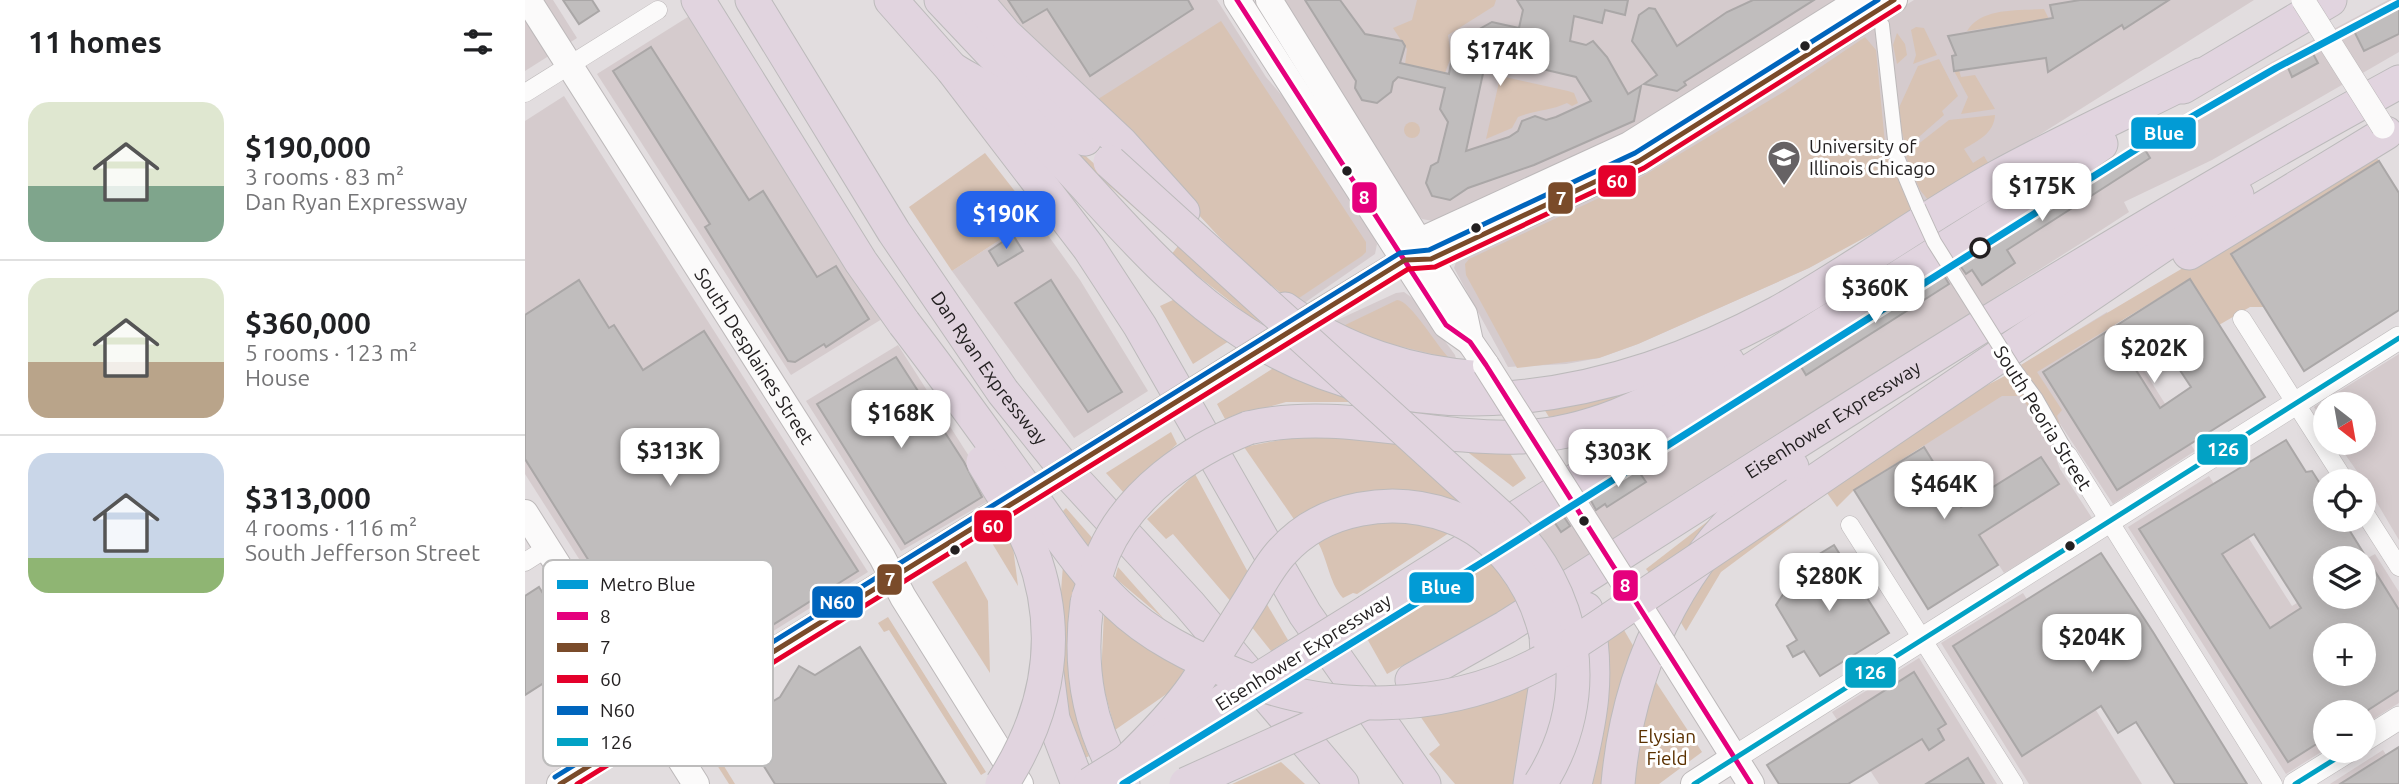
<!DOCTYPE html>
<html lang="en">
<head>
<meta charset="utf-8">
<style>
	body { margin:0; font-family:Ubuntu,sans-serif; background:#f6f6f6; color:#202124; height:100vh; display:flex; flex-direction:column; font-size:26px; white-space:nowrap }
	* { box-sizing:border-box; margin:0 }
	p { font-size:23px; color:#757577 }
	.icon { flex:none; width:38px; height:38px; fill:none; stroke:currentColor; stroke-width:2; stroke-linecap:round; stroke-linejoin:round }
	.map { position:relative; flex:1; overflow:hidden }
	.drawer { display:flex; flex-direction:column; background:#fff; width:525px }
	.drawer>* { flex:none }
	.needle { width:46px; rotate:149deg }
	.buttons { position:absolute; left:1788px; top:392px; display:grid; gap:14px }
	.buttons a { display:grid; place-items:center; width:63px; height:63px; border-radius:50%; background:#fff; box-shadow:0 4px 18px #0003; font-size:35px }
	.price { position:absolute; translate:-50% -60px; padding:0 16px; border-radius:14px; background:#fff; color:#222; font-size:23px; line-height:46px; filter:drop-shadow(0 2px 4px #0008) }
	.price::after { content:''; position:absolute; left:50%; top:42px; width:21px; height:16px; margin-left:-10px; background:inherit; clip-path:polygon(0 0,100% 0,50% 100%) }
	.price.selected { background:#2563eb; color:#fff }
	ul { padding:0; list-style:none }
	li { display:flex; align-items:center; gap:21px; height:175px; padding:0 28px }
	li+li { border-top:2px solid #e0e0e0 }
	li span { display:grid; place-items:center; flex:none; width:196px; height:140px; border-radius:21px; color:#555 }
	li>.icon { margin-inline-start:auto }
	span .icon { width:84px; height:84px; fill:#fffc; stroke-width:1 }
	li b { font-size:30px }
	h2 { display:flex; justify-content:space-between; align-items:center; height:84px; padding:0 28px; font-size:30px }
	main { display:flex; flex:1; min-height:0 }
	.map>svg:first-child { display:block }
	.built { fill:#d5cbcd; fill-rule:evenodd }
	.green { fill:#d8c3b4 }
	.building { fill:#c0bdbd; stroke:#aaa7a7; stroke-width:2; fill-rule:evenodd }
	.lines { fill:none; stroke-linecap:round; stroke-linejoin:round }
	.pedestrian-casing { stroke:#bdb9ba; stroke-width:16 }
	.minor-casing { stroke:#bdb9ba; stroke-width:19 }
	.tertiary-casing { stroke:#bdb9ba; stroke-width:24 }
	.secondary-casing { stroke:#bdb9ba; stroke-width:28 }
	.motorway-casing { stroke:#bcbabb; stroke-width:35 }
	.pedestrian { stroke:#fbfafa; stroke-width:14 }
	.minor { stroke:#fbfafa; stroke-width:18 }
	.tertiary { stroke:#fbfafa; stroke-width:23 }
	.secondary { stroke:#fbfafa; stroke-width:26 }
	.motorway { stroke:#e1d4df; stroke-width:33 }
	.pedestrian-bridge-casing { stroke:#bdb9ba; stroke-width:16; stroke-linecap:butt }
	.tertiary-bridge-casing { stroke:#bdb9ba; stroke-width:24; stroke-linecap:butt }
	.secondary-bridge-casing { stroke:#bdb9ba; stroke-width:28; stroke-linecap:butt }
	.motorway-bridge-casing { stroke:#bcbabb; stroke-width:35; stroke-linecap:butt }
	.pedestrian-bridge { stroke:#fbfafa; stroke-width:14 }
	.tertiary-bridge { stroke:#fbfafa; stroke-width:23 }
	.secondary-bridge { stroke:#fbfafa; stroke-width:26 }
	.motorway-bridge { stroke:#e1d4df; stroke-width:33 }
	.bus-1-casing { stroke:#fff; stroke-width:10 }
	.bus-2-casing { stroke:#fff; stroke-width:10 }
	.bus-3-casing { stroke:#fff; stroke-width:10 }
	.bus-4-casing { stroke:#fff; stroke-width:10 }
	.bus-5-casing { stroke:#fff; stroke-width:10 }
	.bus-1 { stroke:#e5007d; stroke-width:5 }
	.bus-2 { stroke:#7a4b2a; stroke-width:5 }
	.bus-3 { stroke:#e4002b; stroke-width:5 }
	.bus-4 { stroke:#0065bd; stroke-width:5 }
	.bus-5 { stroke:#02a2c5; stroke-width:5 }
	.metro-1-casing { stroke:#fff; stroke-width:12 }
	.metro-1 { stroke:#029bd5; stroke-width:7 }
	.bus-dot { fill:#232021; stroke:#fff; stroke-width:2.5 }
	.stop-dot { fill:#fff; stroke:#232021; stroke-width:3.5 }
	.labels { text-anchor:middle; dominant-baseline:central; stroke-width:6; stroke-linejoin:round; paint-order:stroke }
	.poi-label { font-size:19px; fill:#232021; stroke:#fff; text-anchor:start }
	.street-label { font-size:19px; fill:#232021; stroke:#fff }
	.park-label { font-size:19px; fill:#5b3100; stroke:#fff }
	.key { fill:#fff; stroke:#bdbcbc; stroke-width:2 }
	.key-label { font-size:19px; fill:#232021 }
	.line-badge { stroke:#fff; stroke-width:2.5 }
	.badge-label { font-size:19px; text-anchor:middle; font-weight:bold; fill:#fff }
</style>
</head>
<body>
<main>
<section class="drawer">
<h2>11 homes<svg class="icon" aria-label="filters" viewBox="0 0 24 24"><path d="M4 7h16M4 17h16"/><circle cx="9" cy="7" r="2"/><circle cx="15" cy="17" r="2"/></svg></h2>
<ul>
<li><span style="background:linear-gradient(#dfe7d0 60%,#7fa58c 0)"><svg class="icon" aria-label="home" viewBox="0 0 24 24"><path d="M3 11l9-7 9 7M6 9v11h12V9"/></svg></span><div><b>$190,000</b><p>3 rooms · 83 m²</p><p>Dan Ryan Expressway</p></div></li>
<li><span style="background:linear-gradient(#dfe7d0 60%,#b9a48a 0)"><svg class="icon" aria-label="home" viewBox="0 0 24 24"><path d="M3 11l9-7 9 7M6 9v11h12V9"/></svg></span><div><b>$360,000</b><p>5 rooms · 123 m²</p><p>House</p></div></li>
<li><span style="background:linear-gradient(#c9d6e8 75%,#8fb573 0)"><svg class="icon" aria-label="home" viewBox="0 0 24 24"><path d="M3 11l9-7 9 7M6 9v11h12V9"/></svg></span><div><b>$313,000</b><p>4 rooms · 116 m²</p><p>South Jefferson Street</p></div></li>
</ul>
</section>
<div class="map">
<svg width="1874" height="784" viewBox="0 0 1874 784">
	<rect width="100%" height="100%" fill="#e2dddf"/>
	<g class="built">
		<path d="M0,0H28L52,38L0,71Z"/>
		<path d="M461,0H692L741,77L770,111L848,235L852,244L850,254L775,306L702,246L599,130Z"/>
		<path d="M756,0H1315L1111,129L908,221L897,219L892,213Z"/>
		<path d="M1389,0H1729L1465,166L1284,268L1113,344L1074,358L1041,364L983,367L929,268L931,262L1142,156Z"/>
		<path d="M1863,0H1874V52L1687,160L1599,202L1604,212L1561,240L993,599L961,549L1615,140L1747,62Z"/>
		<path d="M166,15L357,319L266,375L72,74Z"/>
		<path d="M39,96L343,572L142,697L0,474V121Z"/>
		<path d="M510,217L555,280L623,391L549,438L427,271Z"/>
		<path d="M879,292L890,300L930,355L932,363L890,356L806,323L871,293Z"/>
		<path d="M1582,312L1670,451L1588,504L1496,365Z"/>
		<path d="M373,345L470,497L376,551L281,401Z"/>
		<path d="M1874,354V540L1839,481L1812,443H1839V404H1801V425L1789,407Z"/>
		<path d="M1480,376H1485L1506,403L1536,449L1531,458L1535,469L1567,518L1479,573L1387,429Z"/>
		<path d="M1684,476L1767,606L1801,585V597H1839V560L1850,554L1874,592V703L1839,725V712H1801V749L1761,774L1603,527ZM1801,635H1839V674H1801Z"/>
		<path d="M1498,593L1617,784H1504L1416,643Z"/>
		<path d="M1394,658L1472,784H1354L1307,712Z"/>
		<path d="M1858,750L1874,775V784H1805Z"/>
	</g>
	<g class="green">
		<path d="M892,0H971L969,6L923,35L926,57L920,73L880,65L882,49L868,28L887,20Z"/>
		<path d="M1519,9L1524,19L1442,31C1457,7 1493,11 1519,9Z"/>
		<path d="M696,21L841,242V252L837,256L768,302C691,247 637,166 570,101Z"/>
		<path d="M1391,27L1399,28L1412,55L1388,64L1391,55L1386,30Z"/>
		<path d="M1372,33L1380,44L1382,55L1372,64L1368,45Z"/>
		<path d="M1340,37L1351,50L1361,154L1389,211L1284,268L1113,344L1074,358L992,368L941,275L940,264L944,259L1108,182L1260,91Z"/>
		<path d="M1414,59L1433,96L1417,111L1419,115L1388,142L1380,144L1372,112L1393,66Z"/>
		<path d="M1434,70L1436,77L1450,75L1470,109L1436,114L1443,97L1429,71Z"/>
		<path d="M980,77L1043,91L1049,93L1053,103L1047,106L1042,103C1025,111 1010,110 993,117L987,128L961,139L974,82Z"/>
		<path d="M1470,115C1469,133 1454,140 1439,149L1448,163L1459,156L1465,166L1404,201L1395,190L1381,157L1383,152L1424,120Z"/>
		<circle cx="887" cy="130" r="8"/>
		<path d="M545,142L742,319L733,323L646,255L653,246L549,155Z"/>
		<path d="M460,153L510,217L427,271L384,207Z"/>
		<path d="M1849,154L1854,161L1706,254L1740,307H1725L1694,325L1665,279L1512,372L1537,410L1532,416L1536,427L1496,365C1613,293 1732,226 1849,154Z"/>
		<path d="M648,300L704,341L668,364L635,306Z"/>
		<path d="M872,300C885,300 912,346 924,358L857,342L818,326Z"/>
		<path d="M750,367L821,392L832,402H761L700,419L692,404Z"/>
		<path d="M1480,376H1485L1506,403L1529,444L1525,442L1496,396H1477L1329,490L1312,507L1302,493L1196,572L1161,631L1152,616L1171,581L1445,394Z"/>
		<path d="M1113,388C1085,403 1055,412 1024,417L1019,409Z"/>
		<path d="M646,432L652,444L599,493L581,473Z"/>
		<path d="M781,435L875,442L954,512L773,525L719,447Z"/>
		<path d="M940,450L984,452L1001,478L988,487Z"/>
		<path d="M670,474L725,576L708,604L648,534L641,539L622,519Z"/>
		<path d="M541,508L569,540L565,549L538,511Z"/>
		<path d="M1196,511L1176,538L1125,574L1121,569Z"/>
		<path d="M843,517L930,529L832,594L828,593L818,598C803,582 803,556 790,538Z"/>
		<path d="M486,532L493,586L467,543Z"/>
		<path d="M961,549L994,602L862,674L836,628Z"/>
		<path d="M441,561L463,601L465,673L407,582Z"/>
		<path d="M538,566L551,583C540,644 541,697 564,756L558,759C533,697 532,633 538,566Z"/>
		<path d="M593,567L639,619L590,578Z"/>
		<path d="M737,596L763,640L746,651L722,621Z"/>
		<path d="M579,613L635,656L659,670L650,688L590,730L576,678Z"/>
		<path d="M363,617L461,772L456,775L364,630L359,632L353,623Z"/>
		<path d="M1099,630L1110,649L1082,784H1062L1079,644Z"/>
		<path d="M1127,676L1177,752L1134,784H1109V743Z"/>
		<path d="M1010,683L995,784H930L904,754L915,745L895,716Z"/>
		<path d="M178,732L210,784H204L173,735Z"/>
		<path d="M756,762L780,784H707Z"/>
	</g>
	<g class="building">
		<path d="M38,0H67L74,11L54,24Z"/>
		<path d="M483,0H663L668,9L565,76L522,9L498,23Z"/>
		<path d="M780,0H815L840,34L877,41L880,46L875,63L924,74L929,46L940,37L967,22L994,28L998,10L992,0H1103L1100,15L1080,10L1077,23L1049,16L1045,41L1061,45L1068,41L1082,57L1103,94L1116,86L1109,121L1009,165L943,188L925,200L907,196L901,183L906,166L913,162L923,122L915,109L920,88L873,77L868,82L866,92L852,103L837,100L830,88L831,81ZM975,59L1051,77L1066,101L1031,117L1021,120L1010,116L997,121L993,131L984,137L941,151L959,69Z"/>
		<path d="M1228,0H1289L1159,82L1161,85L1152,91L1119,84L1132,75L1107,41L1114,15L1124,8L1130,9L1152,46L1202,12Z"/>
		<path d="M1555,0H1644L1599,29L1597,25L1523,72L1521,58L1429,71L1427,56L1431,55L1423,36L1528,18L1525,5Z"/>
		<path d="M1874,9V34L1839,51L1829,31Z"/>
		<path d="M126,47L224,200L238,191L292,277L311,266L344,319L301,347L299,344L270,362L263,361L180,227L185,224L88,71Z"/>
		<path d="M1786,50L1793,63L1767,77L1761,63Z"/>
		<path d="M1619,148L1625,158L1482,250L1490,263L1457,285L1447,270L1441,274L1434,264Z"/>
		<path d="M1854,161L1874,193V310L1779,371L1706,254Z"/>
		<path d="M488,235L498,251L473,266L464,251Z"/>
		<path d="M1418,274L1424,284L1281,375L1275,365Z"/>
		<path d="M1665,279L1740,397L1592,490L1518,372ZM1635,340L1666,387L1635,408L1604,359Z"/>
		<path d="M54,280L84,328L89,325L118,370L179,331L333,571L145,690L0,459V315Z"/>
		<path d="M526,280L597,392L563,412L490,303Z"/>
		<path d="M371,357L439,462L457,497L380,544L292,404Z"/>
		<path d="M1761,440L1781,472L1787,471L1801,493V520H1818L1874,610V690L1840,712H1801V738L1763,762L1614,529ZM1729,534L1776,608L1745,628L1697,554ZM1801,558H1839V597H1801ZM1801,635H1839V674H1801Z"/>
		<path d="M1399,447L1436,507L1516,457L1534,484L1454,535L1473,565L1403,609L1329,490Z"/>
		<path d="M1110,466L1121,482L1082,507L1080,504L1071,510L1064,497Z"/>
		<path d="M1037,514L1045,526L1036,532L1028,520Z"/>
		<path d="M1309,545L1364,633L1295,676L1279,651L1268,657L1262,646L1272,640L1251,605L1278,564Z"/>
		<path d="M1576,553L1628,632L1722,784H1650L1611,722L1593,733L1576,706L1497,756L1428,646Z"/>
		<path d="M14,587L58,658L0,695V596Z"/>
		<path d="M335,647L421,784H250L212,723L255,697L274,666L290,675Z"/>
		<path d="M1389,672L1421,724L1413,729L1419,740L1404,750L1397,739L1323,784H1254L1242,765Z"/>
		<path d="M1874,747V784H1815L1861,755Z"/>
		<path d="M1443,758L1459,784H1401Z"/>
	</g>
	<g class="lines">
		<defs>
			<g id="pedestrian">
				<path d="M1357,25L1372,157L1393,207"/>
				<path d="M1489,369L1511,399L1543,455"/>
			</g>
			<g id="minor">
				<path d="M0,93L133,10"/>
				<path d="M1717,319L1820,481"/>
				<path d="M1543,455L1748,784"/>
				<path d="M1839,512L1874,567"/>
				<path d="M1325,525L1489,784"/>
				<path d="M0,562L22,548"/>
			</g>
			<g id="tertiary">
				<path d="M1839,740L1874,718"/>
				<path d="M1209,758L1874,338"/>
				<path d="M1770,784L1823,751"/>
			</g>
			<g id="secondary">
				<path id="s1" d="M3,0L357,557L378,597L495,784"/>
				<path d="M712,0L921,325L945,342"/>
				<path d="M744,0L939,314L945,342L961,365"/>
				<path d="M1266,65L1369,0"/>
				<path d="M880,260L906,259L1114,161L1156,134"/>
				<path d="M790,315L880,260L895,241L1104,145L1335,0"/>
				<path d="M0,513L171,784"/>
				<path d="M1147,658L1226,784"/>
				<path d="M35,784L478,509"/>
				<path d="M1169,784L1209,758"/>
			</g>
			<g id="motorway">
				<path d="M173,0L336,262L379,323"/>
				<path id="s2" d="M227,0L369,232L478,392L544,474L664,604L817,784"/>
				<path d="M366,0L427,69L564,248L615,326L780,614L899,784"/>
				<path d="M416,0L503,92L560,139"/>
				<path d="M451,0L480,34L596,143L658,212"/>
				<path d="M427,69C445,80 465,90 482,103C504,120 523,146 542,166C599,227 650,289 721,334C891,441 1085,403 1252,313C1328,271 1398,218 1474,176C1540,140 1608,109 1675,75"/>
				<path d="M1658,87L1805,0"/>
				<path d="M1664,253L1861,133"/>
				<path d="M760,309C817,351 887,374 958,378"/>
				<path d="M723,428C815,407 902,440 994,437C1070,435 1137,396 1203,362"/>
				<path d="M1271,494L1712,195"/>
				<path d="M562,603C553,668 563,727 598,784"/>
				<path d="M843,611L1490,204L1576,144"/>
				<path d="M522,673L528,719L553,784"/>
				<path id="s3" d="M887,680L981,627C1275,440 1568,249 1874,82"/>
				<path d="M1005,784L1023,670L1021,635"/>
				<path d="M1050,784C1066,719 1075,676 1061,609"/>
				<path d="M1093,784C1104,657 1163,543 1267,467"/>
			</g>
		</defs>
		<use href="#pedestrian" class="pedestrian-casing"/>
		<use href="#minor" class="minor-casing"/>
		<use href="#tertiary" class="tertiary-casing"/>
		<use href="#secondary" class="secondary-casing"/>
		<use href="#motorway" class="motorway-casing"/>
		<use href="#pedestrian" class="pedestrian"/>
		<use href="#minor" class="minor"/>
		<use href="#tertiary" class="tertiary"/>
		<use href="#secondary" class="secondary"/>
		<use href="#motorway" class="motorway"/>
		<defs>
			<path id="pedestrian-bridge" d="M1393,207L1409,242L1489,369"/>
			<path id="tertiary-bridge" d="M1778,0L1858,127"/>
			<g id="secondary-bridge">
				<path d="M961,365L1147,658"/>
				<path d="M489,503L790,315"/>
			</g>
			<g id="motorway-bridge">
				<path d="M585,162L979,520C1052,591 1072,695 1015,784"/>
				<path d="M379,323C420,376 459,431 498,485C528,526 555,569 592,604C625,636 668,657 711,675C804,715 919,712 1009,666C1049,646 1085,619 1122,594C1172,561 1221,527 1271,494"/>
				<path d="M458,462C475,491 495,519 507,551C538,634 524,711 477,784"/>
				<path d="M563,598C569,583 573,567 579,552C605,493 665,451 723,428"/>
				<path d="M599,764C624,740 650,714 670,685C689,657 707,629 725,600C735,584 744,566 757,552C798,506 868,496 924,516C975,534 1009,584 1021,635"/>
				<path d="M565,784L843,611"/>
				<path d="M661,784L840,703"/>
			</g>
		</defs>
		<use href="#pedestrian-bridge" class="pedestrian-bridge-casing"/>
		<use href="#tertiary-bridge" class="tertiary-bridge-casing"/>
		<use href="#secondary-bridge" class="secondary-bridge-casing"/>
		<use href="#motorway-bridge" class="motorway-bridge-casing"/>
		<use href="#pedestrian-bridge" class="pedestrian-bridge"/>
		<use href="#tertiary-bridge" class="tertiary-bridge"/>
		<use href="#secondary-bridge" class="secondary-bridge"/>
		<use href="#motorway-bridge" class="motorway-bridge"/>
		<defs>
			<path id="bus-1" d="M712,0L921,325L945,342L961,365L1226,784"/>
			<path id="bus-2" d="M35,784L880,260L906,259L1114,161L1369,0"/>
			<path id="bus-3" d="M52,784L883,269L910,267L1119,168L1374,7"/>
			<path id="bus-4" d="M30,777L875,253L904,250L1110,153L1353,0"/>
			<g id="bus-5">
				<path d="M1169,784L1874,338"/>
				<path d="M1770,784L1823,751"/>
			</g>
		</defs>
		<use href="#bus-1" class="bus-1-casing"/>
		<use href="#bus-2" class="bus-2-casing"/>
		<use href="#bus-3" class="bus-3-casing"/>
		<use href="#bus-4" class="bus-4-casing"/>
		<use href="#bus-5" class="bus-5-casing"/>
		<use href="#bus-1" class="bus-1"/>
		<use href="#bus-2" class="bus-2"/>
		<use href="#bus-3" class="bus-3"/>
		<use href="#bus-4" class="bus-4"/>
		<use href="#bus-5" class="bus-5"/>
		<defs>
			<path id="metro-1" d="M598,784L966,557L1618,145L1751,68L1874,3"/>
		</defs>
		<use href="#metro-1" class="metro-1-casing"/>
		<use href="#metro-1" class="metro-1"/>
	</g>
	<defs>
		<symbol id="university-pin" viewBox="-11 -11 22 30"><path d="M0 17L-7.5 6A9.5 9.5 0 1 1 7.5 6Z" fill="#666264" stroke="#fff"/><path d="M0-5L7-2L0 1L-7-2ZM-4 1L0 2.5L4 1V4Q0 6-4 4Z" fill="#fff"/></symbol>
	</defs>
	<g fill-rule="evenodd">
		<use href="#university-pin" x="1240" y="138" width="38" height="52"/>
	</g>
	<g class="bus-dot">
		<circle cx="1280" cy="46" r="6"/>
		<circle cx="822" cy="171" r="6"/>
		<circle cx="951" cy="228" r="6"/>
		<circle cx="1059" cy="521" r="6"/>
		<circle cx="1545" cy="546" r="6"/>
		<circle cx="430" cy="550" r="6"/>
	</g>
	<circle class="stop-dot" cx="1455" cy="248" r="9"/>
	<g class="labels">
		<g class="poi-label">
			<text x="1284" y="146">University of<tspan x="1284" dy="22">Illinois Chicago</tspan></text>
		</g>
		<g class="street-label">
			<text stroke="none"><textPath href="#s1" startOffset="422">South Desplaines Street</textPath></text>
			<text stroke="none"><textPath href="#s2" startOffset="438">Dan Ryan Expressway</textPath></text>
			<text transform="translate(1518 418) rotate(58)">South Peoria Street</text>
			<text stroke="none"><textPath href="#s3" startOffset="495">Eisenhower Expressway</textPath></text>
			<text transform="translate(778 652) rotate(-32)">Eisenhower Expressway</text>
		</g>
		<g class="park-label">
			<text x="1142" y="736">Elysian<tspan x="1142" dy="22">Field</tspan></text>
		</g>
	</g>
	<rect x="18" y="560" width="230" height="206" rx="10" class="key"/>
	<rect x="32" y="580" width="31" height="9" fill="#029bd5"/>
	<rect x="32" y="612" width="31" height="8" fill="#e5007d"/>
	<rect x="32" y="643" width="31" height="9" fill="#7a4b2a"/>
	<rect x="32" y="675" width="31" height="8" fill="#e4002b"/>
	<rect x="32" y="706" width="31" height="9" fill="#0065bd"/>
	<rect x="32" y="738" width="31" height="8" fill="#02a2c5"/>
	<g class="key-label">
		<text x="75" y="591">Metro Blue</text>
		<text x="75" y="623">8</text>
		<text x="75" y="654">7</text>
		<text x="75" y="686">60</text>
		<text x="75" y="717">N60</text>
		<text x="75" y="749">126</text>
	</g>
	<g class="line-badge">
		<rect x="1605" y="116" width="67" height="34" rx="7" fill="#029bd5"/>
		<rect x="1072" y="164" width="40" height="34" rx="7" fill="#e4002b"/>
		<rect x="826" y="181" width="27" height="33" rx="7" fill="#e5007d"/>
		<rect x="1022" y="181" width="27" height="34" rx="7" fill="#7a4b2a"/>
		<rect x="1671" y="433" width="53" height="33" rx="7" fill="#02a2c5"/>
		<rect x="448" y="509" width="40" height="34" rx="7" fill="#e4002b"/>
		<rect x="351" y="563" width="27" height="33" rx="7" fill="#7a4b2a"/>
		<rect x="1087" y="569" width="27" height="33" rx="7" fill="#e5007d"/>
		<rect x="883" y="571" width="67" height="33" rx="7" fill="#029bd5"/>
		<rect x="286" y="585" width="53" height="34" rx="7" fill="#0065bd"/>
		<rect x="1319" y="656" width="53" height="33" rx="7" fill="#02a2c5"/>
	</g>
	<g class="badge-label">
		<text x="1639" y="140">Blue</text>
		<text x="1092" y="188">60</text>
		<text x="839" y="204">8</text>
		<text x="1036" y="205">7</text>
		<text x="1698" y="456">126</text>
		<text x="468" y="533">60</text>
		<text x="365" y="586">7</text>
		<text x="1100" y="592">8</text>
		<text x="916" y="594">Blue</text>
		<text x="312" y="609">N60</text>
		<text x="1345" y="679">126</text>
	</g>
</svg>
<div class="buttons">
<a><svg class="needle" viewBox="-14 -14 28 28"><path d="M0-13l5 13h-10z" fill="#e53935"/><path d="M0 13l5-13h-10z" fill="#757577"/></svg></a>
<a><svg class="icon" aria-label="locate" viewBox="0 0 24 24"><circle cx="12" cy="12" r="6"/><path d="M12 2v4M12 18v4M2 12h4M18 12h4"/></svg></a>
<a><svg class="icon" aria-label="layers" viewBox="0 0 24 24"><path d="M12 4l9 5-9 5-9-5zM3 14l9 5 9-5"/></svg></a>
<a>+</a>
<a>−</a>
</div>
<b class="price" style="left:975px;top:88px">$174K</b>
<b class="price" style="left:1517px;top:223px">$175K</b>
<b class="price selected" style="left:481px;top:251px">$190K</b>
<b class="price" style="left:1350px;top:325px">$360K</b>
<b class="price" style="left:1629px;top:385px">$202K</b>
<b class="price" style="left:376px;top:450px">$168K</b>
<b class="price" style="left:145px;top:488px">$313K</b>
<b class="price" style="left:1093px;top:489px">$303K</b>
<b class="price" style="left:1419px;top:521px">$464K</b>
<b class="price" style="left:1304px;top:613px">$280K</b>
<b class="price" style="left:1567px;top:674px">$204K</b>
</div>
</main>
</body>
</html>
